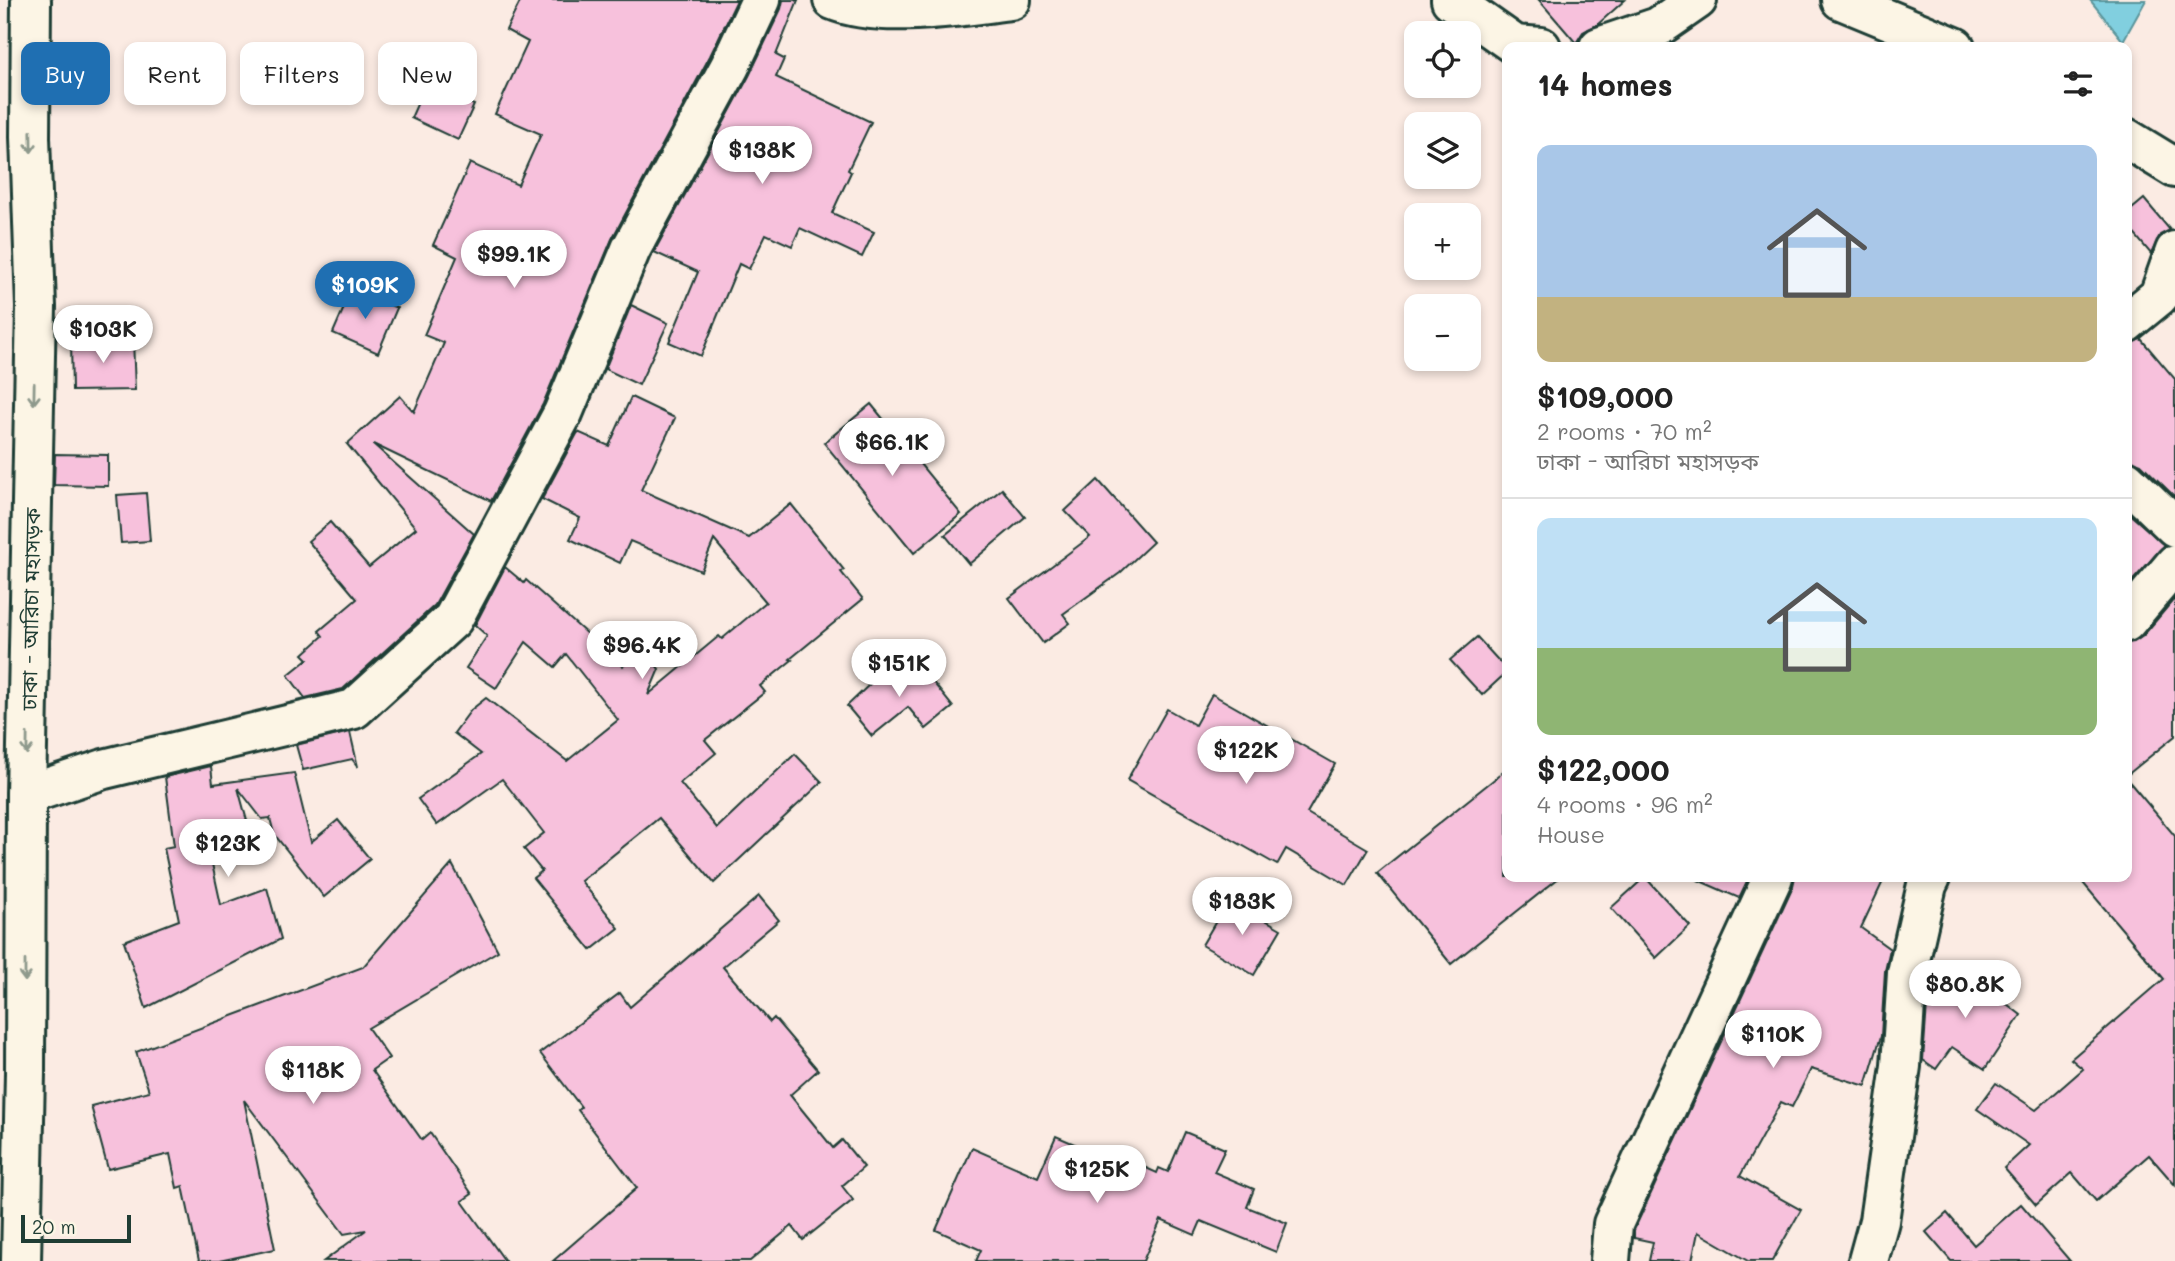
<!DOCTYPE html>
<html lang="en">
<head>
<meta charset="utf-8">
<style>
	body { margin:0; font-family:Mali,"Noto Sans Bengali",sans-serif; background:#f6f6f6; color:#222; height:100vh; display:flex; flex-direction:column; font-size:26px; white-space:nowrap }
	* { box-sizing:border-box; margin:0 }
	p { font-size:23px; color:#767676 }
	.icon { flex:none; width:38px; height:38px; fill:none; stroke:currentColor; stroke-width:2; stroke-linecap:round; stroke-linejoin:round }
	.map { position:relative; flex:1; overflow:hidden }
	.sheet { position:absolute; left:1502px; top:42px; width:630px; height:840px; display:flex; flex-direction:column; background:#fff; border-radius:14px; box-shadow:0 4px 10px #0003 }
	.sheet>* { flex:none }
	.banner { position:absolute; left:21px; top:42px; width:665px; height:63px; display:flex; gap:14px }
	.controls { position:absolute; left:1404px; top:21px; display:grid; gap:14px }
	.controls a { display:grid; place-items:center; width:77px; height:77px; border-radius:14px; background:#fff; box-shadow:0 4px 10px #0003; font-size:35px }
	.scale { position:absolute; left:21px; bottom:18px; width:110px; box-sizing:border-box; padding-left:7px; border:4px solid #1f3d34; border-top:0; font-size:19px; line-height:24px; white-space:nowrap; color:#1f3d34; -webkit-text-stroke:5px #fcf5e5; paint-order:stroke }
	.price { position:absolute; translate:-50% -60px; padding:0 16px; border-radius:24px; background:#fff; color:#222; font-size:23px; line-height:46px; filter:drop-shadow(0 2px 4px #0008) }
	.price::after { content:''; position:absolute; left:50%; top:42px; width:21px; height:16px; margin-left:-10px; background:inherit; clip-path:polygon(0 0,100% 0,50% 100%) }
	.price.active { background:#1f6fb2; color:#fff }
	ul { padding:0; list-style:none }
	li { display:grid; align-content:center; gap:14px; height:371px; padding:0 35px }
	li+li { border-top:2px solid #e0e0e0 }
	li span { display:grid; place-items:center; height:217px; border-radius:14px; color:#555 }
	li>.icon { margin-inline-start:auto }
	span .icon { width:126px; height:126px; fill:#fffc; stroke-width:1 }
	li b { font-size:30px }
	h2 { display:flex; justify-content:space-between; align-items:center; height:84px; padding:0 35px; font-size:30px }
	.tag { padding:0 24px; border-radius:14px; background:#fff; box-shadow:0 4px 10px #0003; font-size:24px; line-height:63px }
	.tag.active { background:#1f6fb2; color:#fff }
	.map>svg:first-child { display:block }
	.water { fill:#81cfdf; stroke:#5a959b; stroke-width:2 }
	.building { fill:#f7c1dc; stroke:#1f3d34; stroke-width:2 }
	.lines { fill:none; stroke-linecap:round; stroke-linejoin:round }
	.street-casing { stroke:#1f3d34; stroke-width:44 }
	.highway-casing { stroke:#1f3d34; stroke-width:44 }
	.street { stroke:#fcf5e5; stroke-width:38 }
	.highway { stroke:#fcf5e5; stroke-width:38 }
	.oneway { stroke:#8e998c }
	.labels { text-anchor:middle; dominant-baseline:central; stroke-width:5; stroke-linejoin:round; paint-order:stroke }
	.street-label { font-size:21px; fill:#1f3d34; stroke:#fcf5e5 }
</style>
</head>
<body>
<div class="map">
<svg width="2175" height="1261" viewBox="0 0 2175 1261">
	<rect width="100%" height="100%" fill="#fbebe3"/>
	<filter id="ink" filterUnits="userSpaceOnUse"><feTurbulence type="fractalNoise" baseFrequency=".0143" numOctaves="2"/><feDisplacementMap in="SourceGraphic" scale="14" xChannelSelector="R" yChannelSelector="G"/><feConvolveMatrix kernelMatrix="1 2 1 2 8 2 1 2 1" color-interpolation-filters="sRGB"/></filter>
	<g filter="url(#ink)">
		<path class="water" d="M2090,0H2146L2123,41Z"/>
		<g class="building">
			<path d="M521,0H737L710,56L612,239L543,404L491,501L373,444L474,534L435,605L343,689L305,698L288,675L308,659L303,654L323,636L319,631L357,599L308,541L330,522L369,567L416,528L347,444L400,396L414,412L444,343L424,335L457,257L433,245L470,163L518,185L541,134L495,114L528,42L506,30Z"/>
			<path d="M783,0H798L776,55L784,59L776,77L871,122L848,170L851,172L832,213L874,232L862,257L800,228L792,246L766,234L749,269L739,264L701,356L669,342L698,272L654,252L749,76L781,9Z"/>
			<path d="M1539,0H1625L1597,25L1583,32L1576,43Z"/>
			<path d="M426,84L474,105L458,140L411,118Z"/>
			<path d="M2144,199L2170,230L2160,235L2151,254L2126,224V214Z"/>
			<path d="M352,289L397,308L378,353L333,333Z"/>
			<path d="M631,305L668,323L639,385L605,369Z"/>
			<path d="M133,339L135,390L72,391L71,340Z"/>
			<path d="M2141,339L2175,379V497L2141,464L2126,459V344Z"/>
			<path d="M631,397L675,418L641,490L749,538L791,504L844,570L841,572L863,599L790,659L792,660L760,686L765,692L705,740L716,753L680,783L717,828L795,754L822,782L714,883L659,818L581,881L619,928L591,950L533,878L542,871L524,849L544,833L502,779L437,825L418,799L481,754L454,733L471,710L486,698L567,761L618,720L566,654L555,667L526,642L496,688L466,668L487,636L475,625L505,567L524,583L526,580L623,666L644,650L659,669L648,695L719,636L722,639L766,602L714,540L701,571L630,541L620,563L570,539L580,518L542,499L578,432L609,446Z"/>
			<path d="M871,404L961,514L914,553L824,443Z"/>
			<path d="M55,454L108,455V486L54,485Z"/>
			<path d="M1098,480L1153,542L1120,573L1063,614L1070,623L1043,643L1009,598L1090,537L1065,511Z"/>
			<path d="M1002,489L1025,517L969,564L945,535Z"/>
			<path d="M146,493L150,541L121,543L117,495Z"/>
			<path d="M2126,511L2165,545L2126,588Z"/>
			<path d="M2175,598V736L2126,776V643L2134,642L2143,636Z"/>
			<path d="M1477,637L1507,670V672L1482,695L1450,660Z"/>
			<path d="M897,658L909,674L920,666L953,707L926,729L908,707L872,736L847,706Z"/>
			<path d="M1212,694L1335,764L1307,813L1368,849L1347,885L1286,849L1277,865L1127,780L1167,709L1195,725Z"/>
			<path d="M350,732L358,767L352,759L303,770L296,745Z"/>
			<path d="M211,766L213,784L294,773L311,842L338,820L370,859L324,897L274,834L270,818L262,819L238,788L247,821L204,827L221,905L267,888L281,939L146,1008L124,941L179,920L164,848L174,846L165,777Z"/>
			<path d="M1507,769V877H1560L1451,964L1377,873Z"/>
			<path d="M2126,778L2175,836V1185L2149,1155L2096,1201L2072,1173L2036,1205L2004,1168L2029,1145L1977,1109L1996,1083L2036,1110L2083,1069L2071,1059L2164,979L2078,877H2126Z"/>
			<path d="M452,864L498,951L368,1028L389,1058L372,1070L422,1140L430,1133L472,1194L462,1201L505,1261H324L366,1230L344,1234L244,1100L275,1249L219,1261H199L183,1186L177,1188L170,1154L108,1169L91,1106L149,1091L136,1052L363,967Z"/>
			<path d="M1645,877L1690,926L1656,958L1611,908Z"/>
			<path d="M1691,877H1749L1739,898Z"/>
			<path d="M1795,877H1885L1861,928L1890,949L1885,971L1881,1036L1866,1086L1811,1069L1792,1107L1781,1102L1740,1176L1801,1210L1772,1261H1748L1698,1232L1692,1261H1649L1653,1242L1634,1238V1230L1793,886Z"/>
			<path d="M759,896L779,920L723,967L770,1022L774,1018L818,1070L790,1095L833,1148L842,1140L864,1167L842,1186L853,1200L803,1240L792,1226L750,1261H553L637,1188L578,1110L581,1107L540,1053L620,993L630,1007Z"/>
			<path d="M1229,899L1281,929L1254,975L1202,945Z"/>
			<path d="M1958,966L2021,1015L1985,1069L1952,1047L1936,1069L1923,1060L1929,977L1943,987Z"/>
			<path d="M1185,1132L1225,1149L1214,1172L1254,1189L1247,1207L1287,1223L1276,1252L1201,1221L1195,1235L1161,1220L1143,1261H976L981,1250L936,1230L972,1148L1038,1177L1056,1136L1121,1164L1124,1158L1157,1173L1159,1168L1168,1172Z"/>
			<path d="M2021,1204L2070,1261H1951L1926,1232L1947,1213L1974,1245Z"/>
		</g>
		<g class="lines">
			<defs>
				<g id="street">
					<path d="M833,0C880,20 960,6 1011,0"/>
					<path d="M1451,0L1515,45L1541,47"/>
					<path d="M1841,0L1955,47"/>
					<path d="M1599,47L1658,27L1697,0"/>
					<path d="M2126,138L2175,168"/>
					<path d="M2126,323L2159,296L2175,251"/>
					<path d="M2126,480L2175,527"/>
					<path d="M2126,622L2175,564"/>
					<path d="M26,795L104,769L354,709L453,619L563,413L631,249L730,66L761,0"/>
					<path d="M1610,1261L1613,1224L1773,877"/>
					<path d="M1868,1261L1879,1221L1901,1066L1907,973L1927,885L1931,877"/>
				</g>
				<path id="highway" d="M21,1261L25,1073L26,795L36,307L30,137L31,0"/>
			</defs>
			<use href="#street" class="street-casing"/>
			<use href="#highway" class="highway-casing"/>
			<use href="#street" class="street"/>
			<use href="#highway" class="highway"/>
		</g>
		<defs><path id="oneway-shaft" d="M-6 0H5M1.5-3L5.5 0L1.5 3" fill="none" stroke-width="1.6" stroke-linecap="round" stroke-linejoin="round" transform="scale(1.75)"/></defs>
		<g class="oneway">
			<use href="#oneway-shaft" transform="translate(31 142) rotate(89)"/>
			<use href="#oneway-shaft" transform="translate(34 394) rotate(91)"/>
			<use href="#oneway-shaft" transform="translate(27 744) rotate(91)"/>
			<use href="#oneway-shaft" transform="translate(25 971) rotate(90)"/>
		</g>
	</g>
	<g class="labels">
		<g class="street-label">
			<text transform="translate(30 609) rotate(-89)">ঢাকা - আরিচা মহাসড়ক</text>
		</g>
	</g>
</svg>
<div class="controls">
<a><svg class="icon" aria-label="locate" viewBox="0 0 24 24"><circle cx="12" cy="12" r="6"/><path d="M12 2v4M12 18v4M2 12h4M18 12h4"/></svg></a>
<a><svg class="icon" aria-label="layers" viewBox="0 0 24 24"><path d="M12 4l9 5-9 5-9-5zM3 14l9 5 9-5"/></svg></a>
<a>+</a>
<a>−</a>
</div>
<div class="scale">20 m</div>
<b class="price" style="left:762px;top:186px">$138K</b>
<b class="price" style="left:514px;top:290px">$99.1K</b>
<b class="price active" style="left:365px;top:321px">$109K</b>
<b class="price" style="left:103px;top:365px">$103K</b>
<b class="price" style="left:892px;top:478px">$66.1K</b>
<b class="price" style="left:642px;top:681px">$96.4K</b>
<b class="price" style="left:899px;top:699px">$151K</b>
<b class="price" style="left:1246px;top:786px">$122K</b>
<b class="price" style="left:228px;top:879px">$123K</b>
<b class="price" style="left:1242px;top:937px">$183K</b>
<b class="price" style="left:1965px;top:1020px">$80.8K</b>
<b class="price" style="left:1773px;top:1070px">$110K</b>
<b class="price" style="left:313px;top:1106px">$118K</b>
<b class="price" style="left:1097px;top:1205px">$125K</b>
<div class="banner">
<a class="tag active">Buy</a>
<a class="tag">Rent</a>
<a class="tag">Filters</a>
<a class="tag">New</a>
</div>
<section class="sheet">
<h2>14 homes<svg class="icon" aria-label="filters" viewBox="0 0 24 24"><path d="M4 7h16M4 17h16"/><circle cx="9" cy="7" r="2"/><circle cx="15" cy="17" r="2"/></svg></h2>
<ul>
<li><span style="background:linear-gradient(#a9c7e8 70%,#c2b280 0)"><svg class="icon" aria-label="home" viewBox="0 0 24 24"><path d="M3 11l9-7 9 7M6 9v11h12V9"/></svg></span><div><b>$109,000</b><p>2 rooms · 70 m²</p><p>ঢাকা - আরিচা মহাসড়ক</p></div></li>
<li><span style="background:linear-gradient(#bfe0f5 60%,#8fb573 0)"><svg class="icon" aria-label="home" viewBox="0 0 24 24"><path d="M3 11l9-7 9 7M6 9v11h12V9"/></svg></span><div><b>$122,000</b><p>4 rooms · 96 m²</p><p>House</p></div></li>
</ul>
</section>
</div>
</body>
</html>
